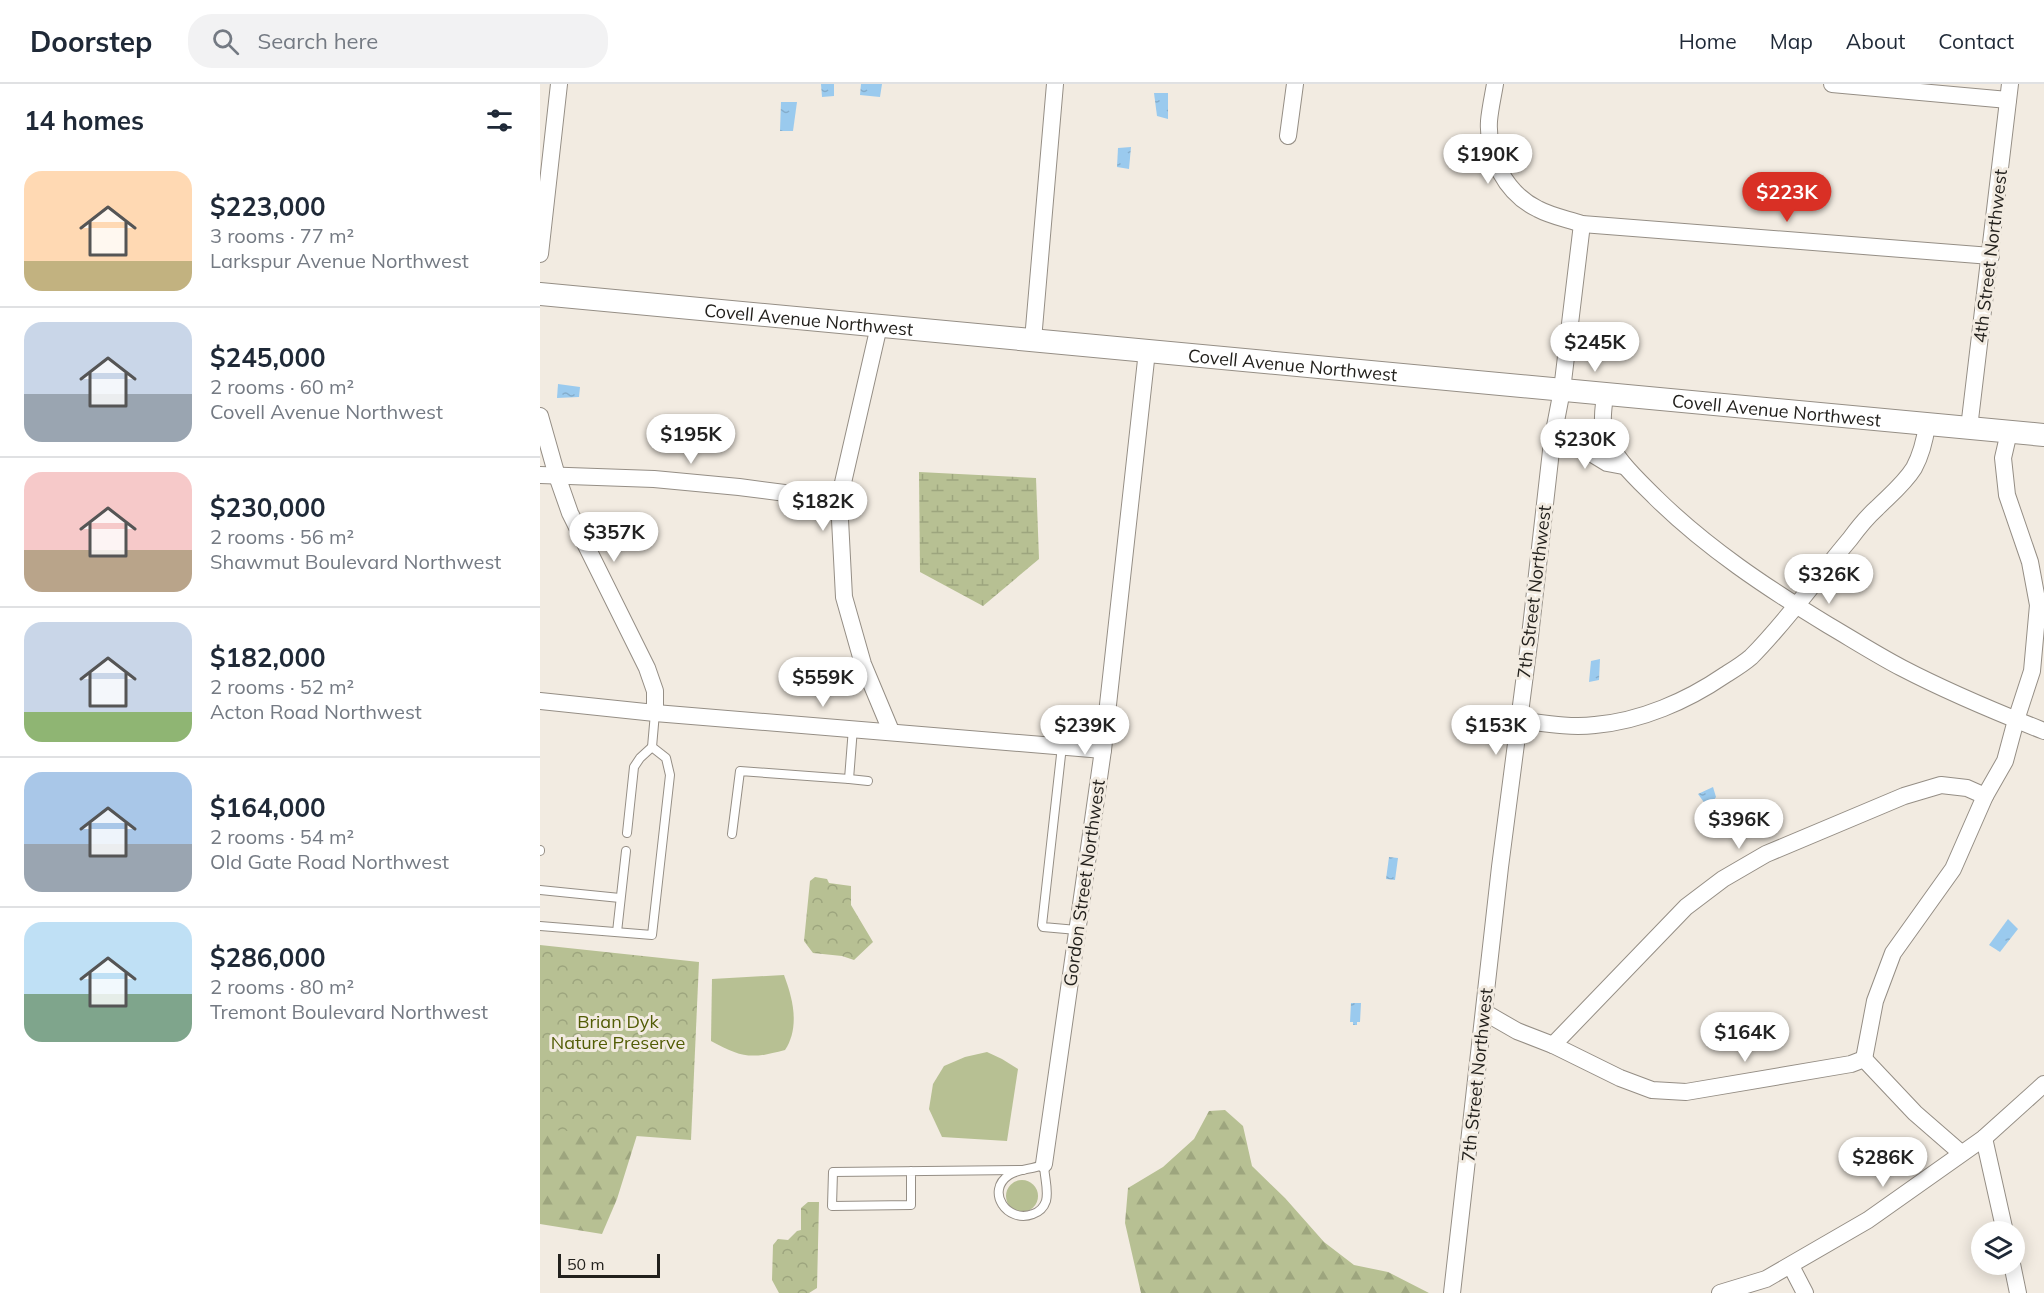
<!DOCTYPE html>
<html lang="en">
<head>
<meta charset="utf-8">
<style>
	body { margin:0; font-family:Mulish,sans-serif; background:#f2f2f3; color:#1f2937; height:100vh; display:flex; flex-direction:column; font-size:22px; white-space:nowrap }
	* { box-sizing:border-box; margin:0 }
	p { font-size:20px; color:#747a83 }
	.icon { flex:none; width:33px; height:33px; fill:none; stroke:currentColor; stroke-width:2; stroke-linecap:round; stroke-linejoin:round }
	.map { position:relative; flex:1; overflow:hidden }
	.details { display:flex; flex-direction:column; background:#fff; width:540px }
	.details>* { flex:none }
	.fabs { position:absolute; left:1431px; top:1137px; display:grid; gap:12px }
	.fabs a { display:grid; place-items:center; width:54px; height:54px; border-radius:50%; background:#fff; box-shadow:0 3px 15px #0003; font-size:30px }
	.scale { position:absolute; left:18px; bottom:15px; width:102px; box-sizing:border-box; padding-left:6px; border:3px solid #22201c; border-top:0; font-size:16px; line-height:21px; white-space:nowrap; color:#22201c; -webkit-text-stroke:4px #f2ebe1; paint-order:stroke }
	.price { position:absolute; translate:-50% -51px; padding:0 14px; border-radius:21px; background:#fff; color:#222; font-size:20px; line-height:39px; filter:drop-shadow(0 2px 3px #0008) }
	.price::after { content:''; position:absolute; left:50%; top:36px; width:18px; height:14px; margin-left:-9px; background:inherit; clip-path:polygon(0 0,100% 0,50% 100%) }
	.price.selected { background:#d93025; color:#fff }
	ul { padding:0; list-style:none }
	li { display:flex; align-items:center; gap:18px; height:150px; padding:0 24px }
	li+li { border-top:2px solid #e0e1e3 }
	li span { display:grid; place-items:center; flex:none; width:168px; height:120px; border-radius:18px; color:#555 }
	li>.icon { margin-inline-start:auto }
	span .icon { width:72px; height:72px; fill:#fffc; stroke-width:1 }
	li b { font-size:26px }
	h2 { display:flex; justify-content:space-between; align-items:center; height:72px; padding:0 24px; font-size:26px }
	header { display:flex; align-items:center; gap:36px; box-sizing:border-box; height:84px; padding:0 30px; background:#fff; border-bottom:2px solid #e0e1e3 }
	header strong { font-size:28px }
	nav { display:flex; gap:33px; margin-inline-start:auto; font-size:21px }
	.search { width:420px; height:54px; background:#f2f2f3; display:flex; align-items:center; gap:15px; box-sizing:border-box; padding:0 21px; border-radius:24px; color:#747a83; font-size:22px }
	main { display:flex; flex:1; min-height:0 }
	.map>svg:first-child { display:block }
	.grass { fill:#b7c093 }
	.forest { fill:url(#forest-firs) }
	.wetland { fill:url(#wetland-marsh) }
	.park { fill:url(#park-crowns) }
	.water { fill:url(#water-ripples) }
	.lines { fill:none; stroke-linecap:round; stroke-linejoin:round }
	.lane-casing { stroke:#958e85; stroke-width:10 }
	.street-casing { stroke:#958e85; stroke-width:18 }
	.secondary-casing { stroke:#958e85; stroke-width:24 }
	.lane { stroke:#fff; stroke-width:8 }
	.street { stroke:#fff; stroke-width:16 }
	.secondary { stroke:#fff; stroke-width:22 }
	.labels { text-anchor:middle; dominant-baseline:central; stroke-width:6; stroke-linejoin:round; paint-order:stroke }
	.street-label { font-size:18px; fill:#22201c; stroke:#f2ebe1 }
	.park-label { font-size:18px; fill:#525c05; stroke:#f2ebe1 }
</style>
</head>
<body>
<header>
<strong>Doorstep</strong>
<div class="search"><svg class="icon" aria-label="search" viewBox="0 0 24 24"><circle cx="10" cy="10" r="6"/><path d="M15 15l6 6"/></svg>Search here</div>
<nav><a>Home</a><a>Map</a><a>About</a><a>Contact</a></nav>
</header>
<main>
<section class="details">
<h2>14 homes<svg class="icon" aria-label="filters" viewBox="0 0 24 24"><path d="M4 7h16M4 17h16"/><circle cx="9" cy="7" r="2"/><circle cx="15" cy="17" r="2"/></svg></h2>
<ul>
<li><span style="background:linear-gradient(#ffd9b3 75%,#c2b280 0)"><svg class="icon" aria-label="home" viewBox="0 0 24 24"><path d="M3 11l9-7 9 7M6 9v11h12V9"/></svg></span><div><b>$223,000</b><p>3 rooms · 77 m²</p><p>Larkspur Avenue Northwest</p></div></li>
<li><span style="background:linear-gradient(#c9d6e8 60%,#9aa5b1 0)"><svg class="icon" aria-label="home" viewBox="0 0 24 24"><path d="M3 11l9-7 9 7M6 9v11h12V9"/></svg></span><div><b>$245,000</b><p>2 rooms · 60 m²</p><p>Covell Avenue Northwest</p></div></li>
<li><span style="background:linear-gradient(#f6c9c9 65%,#b9a48a 0)"><svg class="icon" aria-label="home" viewBox="0 0 24 24"><path d="M3 11l9-7 9 7M6 9v11h12V9"/></svg></span><div><b>$230,000</b><p>2 rooms · 56 m²</p><p>Shawmut Boulevard Northwest</p></div></li>
<li><span style="background:linear-gradient(#c9d6e8 75%,#8fb573 0)"><svg class="icon" aria-label="home" viewBox="0 0 24 24"><path d="M3 11l9-7 9 7M6 9v11h12V9"/></svg></span><div><b>$182,000</b><p>2 rooms · 52 m²</p><p>Acton Road Northwest</p></div></li>
<li><span style="background:linear-gradient(#a9c7e8 60%,#9aa5b1 0)"><svg class="icon" aria-label="home" viewBox="0 0 24 24"><path d="M3 11l9-7 9 7M6 9v11h12V9"/></svg></span><div><b>$164,000</b><p>2 rooms · 54 m²</p><p>Old Gate Road Northwest</p></div></li>
<li><span style="background:linear-gradient(#bfe0f5 60%,#7fa58c 0)"><svg class="icon" aria-label="home" viewBox="0 0 24 24"><path d="M3 11l9-7 9 7M6 9v11h12V9"/></svg></span><div><b>$286,000</b><p>2 rooms · 80 m²</p><p>Tremont Boulevard Northwest</p></div></li>
</ul>
</section>
<div class="map">
<svg width="1504" height="1209" viewBox="0 0 1504 1209">
	<defs>
		<pattern id="forest-firs" width="22" height="20" patternUnits="userSpaceOnUse" patternTransform="scale(1.5)"><rect width="22" height="20" fill="#b7c093"/><path d="M5 1l3.5 6h-7zM16 11l3.5 6h-7z" fill="#9da57e"/></pattern>
		<pattern id="wetland-marsh" width="20" height="14" patternUnits="userSpaceOnUse" patternTransform="scale(1.5)"><rect width="20" height="14" fill="#b7c093"/><path d="M1 5h8M5 5V1M11 12h8M15 12V8" fill="none" stroke="#9da57e"/></pattern>
		<pattern id="park-crowns" width="20" height="18" patternUnits="userSpaceOnUse" patternTransform="scale(1.5)"><rect width="20" height="18" fill="#b7c093"/><path d="M2 6a3 3 0 1 1 6 0M12 15a3 3 0 1 1 6 0" fill="none" stroke="#9da57e"/></pattern>
		<pattern id="water-ripples" width="26" height="14" patternUnits="userSpaceOnUse" patternTransform="scale(1.5)"><rect width="26" height="14" fill="#9acaee"/><path d="M2 4q2-2 4 0t4 0M15 11q2-2 4 0t4 0" fill="none" stroke="#84adcc"/></pattern>
	</defs>
	<rect width="100%" height="100%" fill="#f2ebe1"/>
	<g class="grass">
		<path d="M244,891C253,915 260,943 245,966C211,975 202,974 171,957L172,895Z"/>
		<path d="M447,968L462,975L478,985L467,1057L402,1053L389,1025L393,1000L404,982L425,973Z"/>
		<circle cx="482" cy="1112" r="16"/>
	</g>
	<g class="forest">
		<path d="M0,870L107,1019L77,1115L62,1150L0,1140Z"/>
		<path d="M685,1026L703,1042L712,1082L745,1114L784,1158L814,1181L848,1188L889,1209H601L585,1139L588,1104L623,1083L654,1055L669,1027Z"/>
	</g>
	<path class="wetland" d="M379,388L496,394L499,475L443,522L380,488Z"/>
	<g class="park">
		<path d="M275,793L287,795L289,799L311,802V821L333,858L314,876L302,872L273,869L264,857L270,797Z"/>
		<path d="M0,861L159,878L151,1056L0,1045Z"/>
		<path d="M268,1118H279L277,1204L269,1209H239L232,1196L233,1161L238,1155L248,1156L257,1147L261,1146V1124Z"/>
	</g>
	<g class="water">
		<path d="M281,0H294V12L282,13Z"/>
		<path d="M321,0H342L340,13L320,11Z"/>
		<path d="M614,9H628V35L617,32Z"/>
		<path d="M241,18H257L253,47H240Z"/>
		<path d="M591,63L589,85L577,83L578,64Z"/>
		<path d="M18,300L40,303L39,313L17,314Z"/>
		<path d="M1060,575L1059,596L1049,598L1051,577Z"/>
		<path d="M1173,703L1176,713L1168,724L1158,710Z"/>
		<path d="M849,773L858,774L855,796L846,795Z"/>
		<path d="M1468,835L1478,845L1460,868L1449,861Z"/>
		<path d="M811,919H821L820,938H817V941H813V938H810Z"/>
	</g>
	<g class="lines">
		<defs>
			<g id="lane">
				<path d="M522,662L502,841L503,843L537,846"/>
				<path d="M309,695L328,697"/>
				<path d="M87,749L94,683L100,674L112,663"/>
				<path d="M192,750L200,687L309,695L313,644"/>
				<path d="M0,766V767"/>
				<path d="M0,806L80,814"/>
				<path d="M0,842L112,851L130,691L126,674L112,663L115,629"/>
				<path d="M77,848L86,767"/>
				<path d="M504,1080C504,1092 509,1106 506,1117C504,1123 499,1128 493,1130C467,1140 445,1107 469,1091C480,1084 493,1086 504,1080Z"/>
				<path d="M371,1087V1121L292,1122L293,1088L483,1086"/>
			</g>
			<g id="street">
				<path d="M955,0C953,12 950,25 949,37C947,72 965,109 998,125C1011,132 1027,135 1042,140L1451,172"/>
				<path d="M1292,0L1468,16"/>
				<path d="M748,52L755,0"/>
				<path d="M0,170L19,0"/>
				<path d="M339,242L299,416L304,513L323,580L351,647"/>
				<path d="M493,256L515,0"/>
				<path d="M1065,310C1064,322 1061,336 1064,346C1072,373 1097,395 1116,414C1167,464 1227,504 1288,541C1312,555 1337,571 1362,584C1408,608 1456,628 1504,647"/>
				<path d="M0,332L17,392L30,429L107,584L115,607V629"/>
				<path d="M1429,344L1470,0"/>
				<path d="M1012,358L1039,362L1067,379L1083,382"/>
				<path d="M0,391L114,395L199,403L299,416"/>
				<path d="M0,617L115,629L563,666"/>
				<path d="M978,636C1003,639 1029,644 1055,641C1101,637 1147,617 1185,591C1193,586 1203,580 1211,573C1247,537 1277,494 1310,455C1318,444 1327,433 1337,424C1350,411 1364,400 1374,384C1381,371 1385,355 1387,341"/>
				<path d="M944,928L977,947L1013,961L1080,994L1112,1006L1146,1008L1311,980L1324,975L1375,1029L1421,1069"/>
				<path d="M1013,961L1146,823L1183,795L1226,770L1364,712L1401,701L1427,704L1445,712"/>
				<path d="M1324,975L1335,917L1353,869L1413,785L1445,712L1465,677L1476,636L1492,587L1498,521L1490,478L1467,411L1463,374L1469,348"/>
				<path d="M1444,1054L1465,1148"/>
				<path d="M504,1080L563,666L607,267"/>
				<path d="M1472,1180L1478,1209"/>
				<path d="M1251,1182L1265,1209"/>
				<path d="M912,1209L960,783L990,552L1012,358L1022,306L1042,140"/>
				<path d="M1180,1209L1226,1195L1328,1136L1444,1054L1504,1000"/>
			</g>
			<g id="secondary">
				<path id="s1" d="M0,210L1504,351"/>
			</g>
		</defs>
		<use href="#lane" class="lane-casing"/>
		<use href="#street" class="street-casing"/>
		<use href="#secondary" class="secondary-casing"/>
		<use href="#lane" class="lane"/>
		<use href="#street" class="street"/>
		<use href="#secondary" class="secondary"/>
	</g>
	<g class="labels">
		<g class="street-label">
			<text transform="translate(1450 172) rotate(-83)">4th Street Northwest</text>
			<text stroke="none"><textPath href="#s1" startOffset="270">Covell Avenue Northwest</textPath></text>
			<text stroke="none"><textPath href="#s1" startOffset="756">Covell Avenue Northwest</textPath></text>
			<text stroke="none"><textPath href="#s1" startOffset="1242">Covell Avenue Northwest</textPath></text>
			<text transform="translate(994 508) rotate(-83)">7th Street Northwest</text>
			<text transform="translate(544 799) rotate(-82)">Gordon Street Northwest</text>
			<text transform="translate(937 991) rotate(-84)">7th Street Northwest</text>
		</g>
		<g class="park-label">
			<text x="78" y="937">Brian Dyk<tspan x="78" dy="21">Nature Preserve</tspan></text>
		</g>
	</g>
</svg>
<div class="fabs">
<a><svg class="icon" aria-label="layers" viewBox="0 0 24 24"><path d="M12 4l9 5-9 5-9-5zM3 14l9 5 9-5"/></svg></a>
</div>
<div class="scale">50 m</div>
<b class="price" style="left:948px;top:101px">$190K</b>
<b class="price selected" style="left:1247px;top:139px">$223K</b>
<b class="price" style="left:1055px;top:289px">$245K</b>
<b class="price" style="left:151px;top:381px">$195K</b>
<b class="price" style="left:1045px;top:386px">$230K</b>
<b class="price" style="left:283px;top:448px">$182K</b>
<b class="price" style="left:74px;top:479px">$357K</b>
<b class="price" style="left:1289px;top:521px">$326K</b>
<b class="price" style="left:283px;top:624px">$559K</b>
<b class="price" style="left:545px;top:672px">$239K</b>
<b class="price" style="left:956px;top:672px">$153K</b>
<b class="price" style="left:1199px;top:766px">$396K</b>
<b class="price" style="left:1205px;top:979px">$164K</b>
<b class="price" style="left:1343px;top:1104px">$286K</b>
</div>
</main>
</body>
</html>
